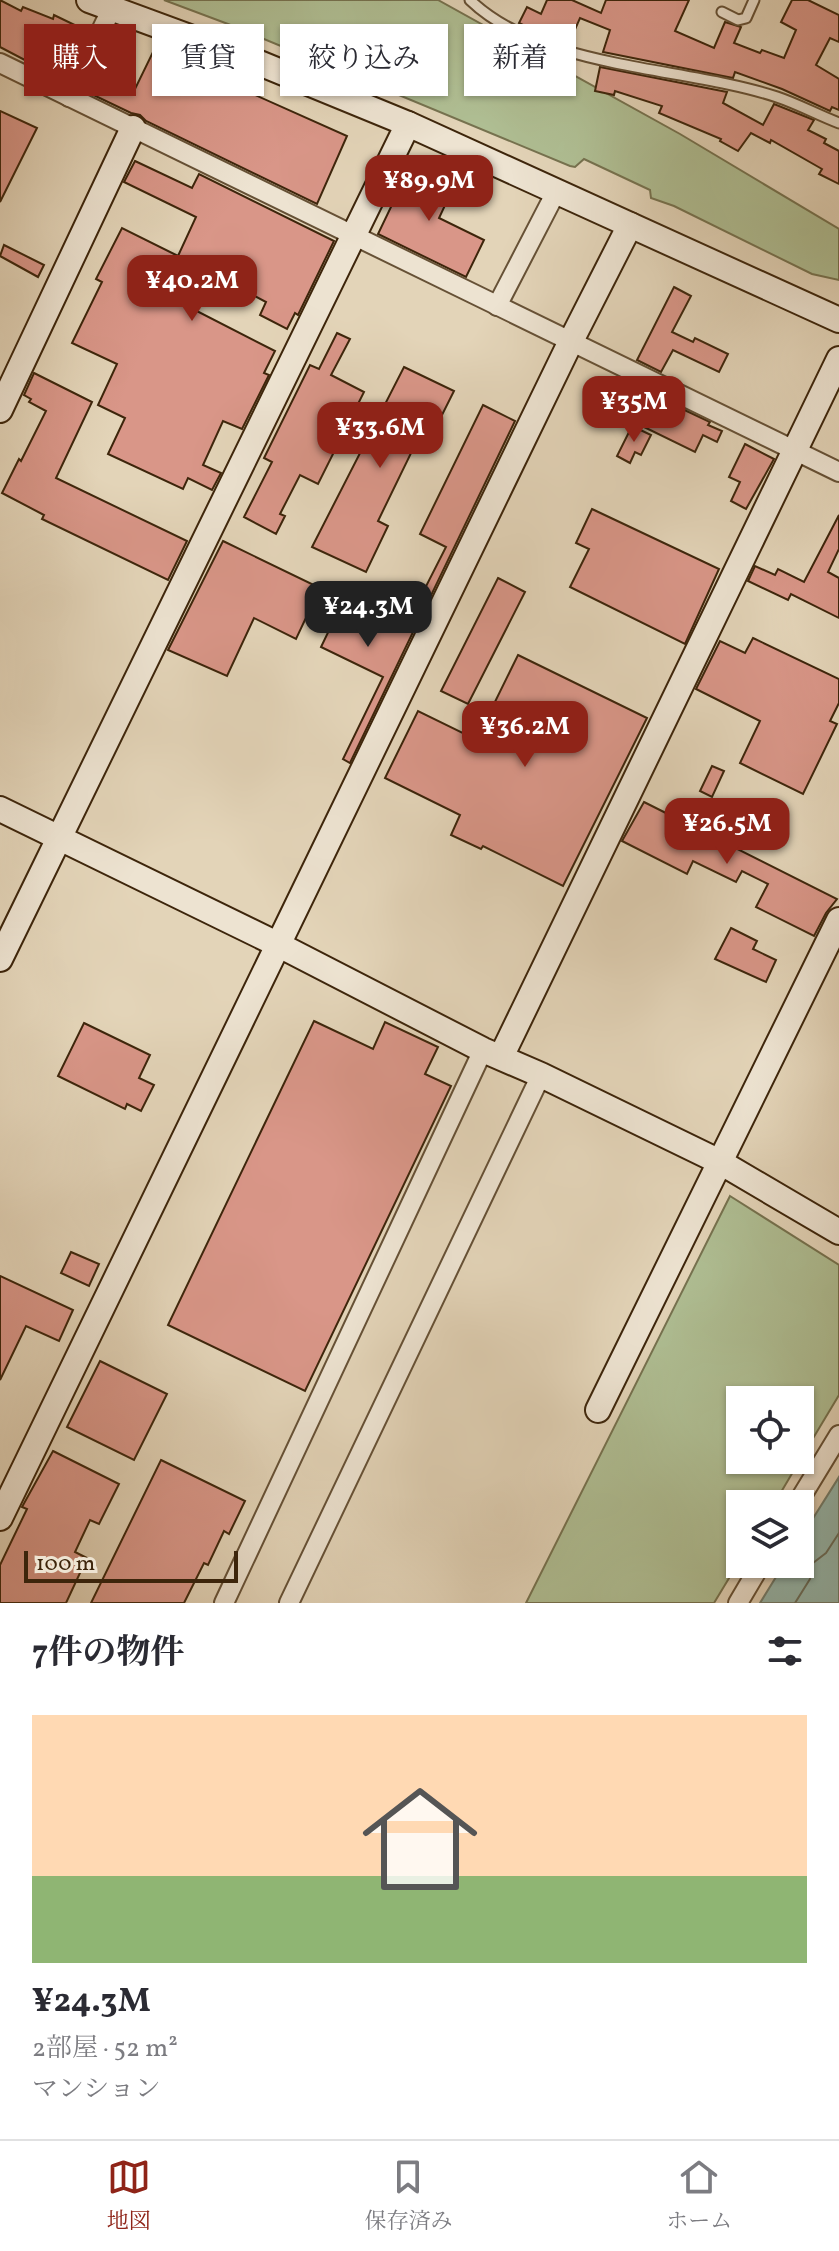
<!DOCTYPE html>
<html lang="ja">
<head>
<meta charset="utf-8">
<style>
	body { margin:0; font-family:Vollkorn,"Noto Serif JP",serif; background:#f7f7f7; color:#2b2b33; height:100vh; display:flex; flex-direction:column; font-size:30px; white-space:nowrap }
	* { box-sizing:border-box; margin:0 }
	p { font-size:26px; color:#7c7c81 }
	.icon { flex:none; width:44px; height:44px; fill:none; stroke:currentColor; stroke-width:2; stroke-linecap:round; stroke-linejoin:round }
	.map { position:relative; height:1603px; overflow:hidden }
	.details { display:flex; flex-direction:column; background:#fff; flex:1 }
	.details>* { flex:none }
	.top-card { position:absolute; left:24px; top:24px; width:792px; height:72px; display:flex; gap:16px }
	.buttons { position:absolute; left:726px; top:1386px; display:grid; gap:16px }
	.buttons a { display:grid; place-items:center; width:88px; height:88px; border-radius:0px; background:#fff; box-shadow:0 2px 6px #0004; font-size:40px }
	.scale { position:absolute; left:24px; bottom:20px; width:214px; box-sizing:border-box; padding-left:8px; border:4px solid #3d250b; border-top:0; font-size:22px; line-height:28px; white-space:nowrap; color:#3d250b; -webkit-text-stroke:6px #ede3d1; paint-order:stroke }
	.price { position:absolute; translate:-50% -68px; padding:0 18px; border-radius:16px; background:#8f2418; color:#fff; font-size:26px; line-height:52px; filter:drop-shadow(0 2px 4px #0008) }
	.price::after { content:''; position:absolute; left:50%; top:48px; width:24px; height:18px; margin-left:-12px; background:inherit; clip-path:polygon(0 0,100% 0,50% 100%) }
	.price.current { background:#222; color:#fff }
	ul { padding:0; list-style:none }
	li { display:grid; align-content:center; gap:16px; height:424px; padding:0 32px }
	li+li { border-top:2px solid #e1e1e2 }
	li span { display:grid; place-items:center; height:248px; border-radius:0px; color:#555 }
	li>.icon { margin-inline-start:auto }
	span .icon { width:144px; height:144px; fill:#fffc; stroke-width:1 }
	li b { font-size:34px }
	h2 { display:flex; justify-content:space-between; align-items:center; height:96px; padding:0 32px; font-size:34px }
	.pill { padding:0 28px; border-radius:0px; background:#fff; box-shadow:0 2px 6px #0004; font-size:28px; line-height:72px }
	.pill.current { background:#8f2418; color:#fff }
	.menu { display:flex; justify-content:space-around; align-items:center; height:112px; border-top:2px solid #e1e1e2; background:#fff; font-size:22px; color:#7c7c81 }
	.menu a { display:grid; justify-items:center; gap:4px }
	.menu .current { color:#8f2418 }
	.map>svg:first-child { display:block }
	.green { fill:#afbe93; stroke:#76724f; stroke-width:2 }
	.water { fill:#95b8ae; stroke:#727d6d; stroke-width:2 }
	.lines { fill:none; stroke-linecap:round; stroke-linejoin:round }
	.shore { stroke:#696e5c; stroke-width:2 }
	.building { fill:#d99688; stroke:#3d250b; stroke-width:2 }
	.lane-casing { stroke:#665136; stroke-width:13 }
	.street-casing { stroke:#665136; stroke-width:22 }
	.secondary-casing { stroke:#3d250b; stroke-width:28 }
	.lane { stroke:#ede3d1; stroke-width:9 }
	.street { stroke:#ede3d1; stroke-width:18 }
	.secondary { stroke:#ede3d1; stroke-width:24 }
</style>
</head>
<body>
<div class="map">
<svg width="839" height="1603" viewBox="0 0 839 1603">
	<rect width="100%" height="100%" fill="#e3d4b8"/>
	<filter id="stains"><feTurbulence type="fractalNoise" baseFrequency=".0025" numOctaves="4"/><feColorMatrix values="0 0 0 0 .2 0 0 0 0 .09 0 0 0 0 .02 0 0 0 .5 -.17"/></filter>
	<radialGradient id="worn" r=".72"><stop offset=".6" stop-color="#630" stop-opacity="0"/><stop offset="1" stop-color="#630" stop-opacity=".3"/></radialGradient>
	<g class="green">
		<path d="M164,0H438L680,134L839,229V280L812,274L674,206L651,198L650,190L584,159L575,167L570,166L228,24Z"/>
		<path d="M730,1196L839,1265V1395L800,1460V1400H740V1460H800L774,1504H740V1560L714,1603H526Z"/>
	</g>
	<path class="water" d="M839,1477V1603H760L784,1564H800V1539Z"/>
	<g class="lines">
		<path class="shore" d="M795,1603L810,1579L813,1563L826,1553L839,1533"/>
	</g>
	<g class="building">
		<path d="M0,0L21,11L23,7L53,19L54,15L83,29L59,78L0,47Z"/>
		<path d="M547,0H572L601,13L606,0H689L675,31L714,48L725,22L741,27L734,43L760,53L762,50L784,58L796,30L781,22L792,0H808L839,15V42L830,38L816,65L839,79V110L832,107L830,111L782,89L735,72L733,78L603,52L610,30L580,18L569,43L539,33L519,23L527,7L541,14Z"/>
		<path d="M153,52L216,82L217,78L347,136L317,204L146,121L140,115L131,113L85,91L95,70L135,89Z"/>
		<path d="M600,67L727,92L723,103L763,125L774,104L814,120L808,130L826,139L824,143L839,151V184L819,174L822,169L771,140L770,143L751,133L738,151L720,141L721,139L659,113L662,106L615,91L614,95L595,91Z"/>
		<path d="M0,111L37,128L0,202Z"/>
		<path d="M135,161L192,188L199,174L334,241L298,315L295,313L287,329L260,315L266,302L205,270L187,306L275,351L264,373L269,375L242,429L223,421L203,465L221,473L212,490L188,478L183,489L108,454L125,418L98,405L117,364L72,343L102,282L96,279L122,228L178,256L196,217L124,182Z"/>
		<path d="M412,163L455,184L439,218L484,240L466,277L378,234Z"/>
		<path d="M4,245L44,265L38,277L0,256Z"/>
		<path d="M674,287L691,296L672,332L693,342L695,338L728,354L719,372L673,350L661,372L637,360Z"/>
		<path d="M337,333L350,339L331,375L364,392L318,484L300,475L280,514L285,516L276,534L244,517L272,462L264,458L310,365L319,369Z"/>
		<path d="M404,367L454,391L439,421L429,416L378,521L388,526L366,572L312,547Z"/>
		<path d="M34,373L92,402L56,478L187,541L168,580L42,519L44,515L2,493L19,459L21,461L46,411L29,402L31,399L24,395Z"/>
		<path d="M659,398L710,422L708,425L722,431L717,442L703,435L695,452L644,427Z"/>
		<path d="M483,405L515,421L425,608L417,604L446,547L420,534Z"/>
		<path d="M632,426L651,435L641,455L635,452L630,463L617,456Z"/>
		<path d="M745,444L774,459L746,509L731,501L740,482L729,477Z"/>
		<path d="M592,509L719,569L685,644L570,587L589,549L576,543Z"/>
		<path d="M839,515V549L828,572L839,578V618L791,594L788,600L748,581L755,566L775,575L778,569L804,582Z"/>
		<path d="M223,541L320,588L296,639L254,618L227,676L168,650Z"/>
		<path d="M498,578L525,592L468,704L441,691Z"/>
		<path d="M346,595L415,628L350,763L343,759L383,677L321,647Z"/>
		<path d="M753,638L839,679V703L830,721L837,724L803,794L740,763L760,721L696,689L720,641L745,653Z"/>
		<path d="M518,655L647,718L563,886L483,846L481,849L451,835L460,815L385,778L418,711L481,742L495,714L490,712Z"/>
		<path d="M712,766L724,771L712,797L700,791Z"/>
		<path d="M644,802L837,899L826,913L814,936L756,907L768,884L742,871L736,882L693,861L687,874L622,841Z"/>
		<path d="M731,928L757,941L753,949L776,960L766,982L715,959Z"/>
		<path d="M314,1021L373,1049L385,1022L438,1047L425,1074L451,1086L305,1391L168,1325Z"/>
		<path d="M84,1023L150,1055L139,1078L154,1085L141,1111L127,1104L125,1109L58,1076Z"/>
		<path d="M71,1252L99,1264L89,1286L61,1273Z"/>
		<path d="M0,1276L73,1310L59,1341L26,1326L0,1380Z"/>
		<path d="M100,1361L167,1394L134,1460L67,1427Z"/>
		<path d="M53,1451L119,1484L99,1524L90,1520L75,1552L87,1558L66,1603H0V1565L27,1509L22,1507Z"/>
		<path d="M161,1460L245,1501L229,1534L224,1531L208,1565L204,1563L184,1603H91Z"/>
	</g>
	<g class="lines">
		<defs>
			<g id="lane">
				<path d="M470,0C543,70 684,66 777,97C798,104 818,115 839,123"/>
				<path d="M722,12L738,20L746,18L754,0"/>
			</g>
			<g id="street">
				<path d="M0,63L839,472"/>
				<path d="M69,97L112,8"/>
				<path d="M497,306L557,190"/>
				<path d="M797,1504L839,1435"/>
				<path d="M224,1603L483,1050"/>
				<path d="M289,1603L541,1075"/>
				<path d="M738,1603L761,1564"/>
			</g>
			<g id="secondary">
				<path d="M89,0L252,60L408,124L839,320"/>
				<path d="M0,410L133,128"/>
				<path d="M0,809L279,945L483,1050L541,1075L720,1162L839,1232"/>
				<path d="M0,959L408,124"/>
				<path d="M501,1057L839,359"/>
				<path d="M598,1410L839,920"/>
				<path d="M0,1518L571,341L630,225"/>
			</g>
		</defs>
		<use href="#lane" class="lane-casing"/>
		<use href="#street" class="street-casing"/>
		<use href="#secondary" class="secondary-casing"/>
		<use href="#lane" class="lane"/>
		<use href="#street" class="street"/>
		<use href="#secondary" class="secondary"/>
	</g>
	<rect width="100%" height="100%" filter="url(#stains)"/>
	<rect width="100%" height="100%" fill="url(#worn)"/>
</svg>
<div class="buttons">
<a><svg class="icon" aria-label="locate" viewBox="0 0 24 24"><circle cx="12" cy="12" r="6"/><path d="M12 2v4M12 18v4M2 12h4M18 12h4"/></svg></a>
<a><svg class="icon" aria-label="layers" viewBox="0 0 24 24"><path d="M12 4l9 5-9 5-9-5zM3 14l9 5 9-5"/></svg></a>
</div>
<div class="scale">100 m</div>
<b class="price" style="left:429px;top:223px">¥89.9M</b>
<b class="price" style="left:192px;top:323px">¥40.2M</b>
<b class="price" style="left:634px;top:444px">¥35M</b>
<b class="price" style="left:380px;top:470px">¥33.6M</b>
<b class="price current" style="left:368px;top:649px">¥24.3M</b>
<b class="price" style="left:525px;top:769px">¥36.2M</b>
<b class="price" style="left:727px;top:866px">¥26.5M</b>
<div class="top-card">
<a class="pill current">購入</a>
<a class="pill">賃貸</a>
<a class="pill">絞り込み</a>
<a class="pill">新着</a>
</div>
</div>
<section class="details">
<h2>7件の物件<svg class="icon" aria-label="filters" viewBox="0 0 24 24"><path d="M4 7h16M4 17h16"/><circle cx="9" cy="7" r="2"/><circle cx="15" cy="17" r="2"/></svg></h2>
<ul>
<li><span style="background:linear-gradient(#ffd9b3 65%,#8fb573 0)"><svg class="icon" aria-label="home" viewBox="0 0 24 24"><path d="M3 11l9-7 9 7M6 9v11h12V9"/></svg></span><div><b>¥24.3M</b><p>2部屋 · 52 m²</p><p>マンション</p></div></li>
</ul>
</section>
<nav class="menu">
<a class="current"><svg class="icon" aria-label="map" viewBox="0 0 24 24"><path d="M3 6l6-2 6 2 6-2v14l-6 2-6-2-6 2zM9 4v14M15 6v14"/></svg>地図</a>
<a><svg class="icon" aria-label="saved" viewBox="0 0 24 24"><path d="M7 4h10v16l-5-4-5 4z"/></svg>保存済み</a>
<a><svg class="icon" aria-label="home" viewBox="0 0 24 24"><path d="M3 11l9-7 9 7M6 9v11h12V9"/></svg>ホーム</a>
</nav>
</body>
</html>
